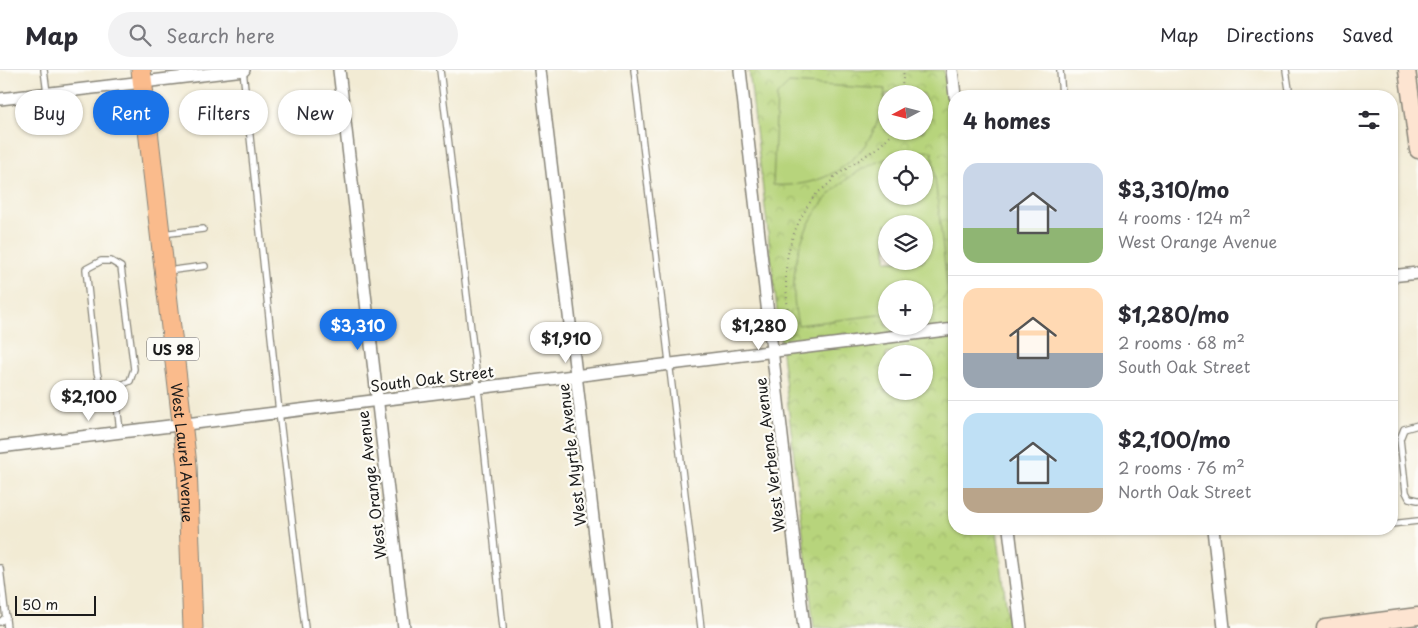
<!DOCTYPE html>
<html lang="en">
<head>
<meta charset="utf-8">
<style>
	body { margin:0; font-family:"Playpen Sans",sans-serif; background:#f2f2f3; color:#2b2b33; height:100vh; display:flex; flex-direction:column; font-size:19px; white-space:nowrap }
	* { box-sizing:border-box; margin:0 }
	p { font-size:16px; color:#7c7c81 }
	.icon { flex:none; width:28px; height:28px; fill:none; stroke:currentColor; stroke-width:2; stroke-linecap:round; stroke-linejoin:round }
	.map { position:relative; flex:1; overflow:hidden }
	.drawer { position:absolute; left:948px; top:20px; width:450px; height:445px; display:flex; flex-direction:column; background:#fff; border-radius:20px; box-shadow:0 1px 4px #0004 }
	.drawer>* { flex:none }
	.top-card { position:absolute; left:15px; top:20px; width:475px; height:45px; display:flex; gap:10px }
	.needle { width:32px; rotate:263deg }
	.fabs { position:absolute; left:878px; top:15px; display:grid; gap:10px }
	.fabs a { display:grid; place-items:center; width:55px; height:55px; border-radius:50%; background:#fff; box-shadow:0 1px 4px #0004; font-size:25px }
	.scale { position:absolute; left:15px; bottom:12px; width:81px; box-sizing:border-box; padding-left:5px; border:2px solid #1c1c1c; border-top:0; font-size:14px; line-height:18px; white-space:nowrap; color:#1c1c1c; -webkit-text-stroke:4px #fdfcf7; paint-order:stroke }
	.price { position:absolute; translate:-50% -42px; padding:0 11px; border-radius:18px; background:#fff; color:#222; font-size:16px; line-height:32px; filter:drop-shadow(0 1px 2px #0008) }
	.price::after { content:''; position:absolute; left:50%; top:30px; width:15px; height:11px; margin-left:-8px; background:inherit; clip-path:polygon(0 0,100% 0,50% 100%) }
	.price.active { background:#1a73e8; color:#fff }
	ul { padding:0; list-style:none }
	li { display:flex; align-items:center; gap:15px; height:125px; padding:0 15px }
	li+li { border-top:1px solid #e1e1e2 }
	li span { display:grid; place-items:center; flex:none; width:140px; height:100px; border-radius:15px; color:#555 }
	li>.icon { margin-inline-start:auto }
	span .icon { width:60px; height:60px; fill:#fffc; stroke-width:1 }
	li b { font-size:21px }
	h2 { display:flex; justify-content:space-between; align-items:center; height:60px; padding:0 15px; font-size:21px }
	.pill { padding:0 18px; border-radius:22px; background:#fff; box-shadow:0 1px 4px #0004; font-size:18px; line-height:45px }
	.pill.active { background:#1a73e8; color:#fff }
	header { display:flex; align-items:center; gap:30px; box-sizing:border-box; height:70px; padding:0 25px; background:#fff; border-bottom:1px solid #e1e1e2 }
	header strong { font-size:24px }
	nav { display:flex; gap:28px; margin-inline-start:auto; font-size:18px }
	.search { width:350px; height:45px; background:#f2f2f3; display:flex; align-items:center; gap:12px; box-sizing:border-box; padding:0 18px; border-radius:28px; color:#7c7c81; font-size:19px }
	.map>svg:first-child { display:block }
	.park { fill:url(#park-crowns); stroke:#6a784c; fill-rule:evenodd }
	.pitch { fill:#b7d47b; stroke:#6a784c; fill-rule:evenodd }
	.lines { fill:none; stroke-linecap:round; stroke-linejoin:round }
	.lane-casing { stroke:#878478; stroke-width:8 }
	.street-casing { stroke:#878478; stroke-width:14 }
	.secondary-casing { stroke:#878478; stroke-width:19 }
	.primary-casing { stroke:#878478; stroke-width:21 }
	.path { stroke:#878478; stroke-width:2; stroke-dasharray:1 4; stroke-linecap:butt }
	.lane { stroke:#fff; stroke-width:5.5 }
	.street { stroke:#fff; stroke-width:11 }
	.secondary { stroke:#fde4d1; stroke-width:16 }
	.primary { stroke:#fabb8c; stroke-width:19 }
	.labels { text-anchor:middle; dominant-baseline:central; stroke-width:4.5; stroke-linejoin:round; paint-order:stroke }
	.shield { fill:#fdfcf7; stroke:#605f5e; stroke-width:1 }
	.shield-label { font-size:14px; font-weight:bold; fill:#1c1c1c }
	.street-label { font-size:15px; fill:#1c1c1c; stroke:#fdfcf7 }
</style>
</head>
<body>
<header>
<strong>Map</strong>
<div class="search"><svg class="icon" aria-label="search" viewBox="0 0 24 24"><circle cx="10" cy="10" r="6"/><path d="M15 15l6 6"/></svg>Search here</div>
<nav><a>Map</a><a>Directions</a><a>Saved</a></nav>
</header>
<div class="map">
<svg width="1418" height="558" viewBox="0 0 1418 558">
	<defs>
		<pattern id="park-crowns" width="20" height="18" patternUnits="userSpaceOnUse" patternTransform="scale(1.25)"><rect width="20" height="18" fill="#b7d47b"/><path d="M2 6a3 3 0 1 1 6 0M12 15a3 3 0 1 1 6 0" fill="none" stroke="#9db56a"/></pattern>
	</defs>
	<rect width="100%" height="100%" fill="#fdfcf7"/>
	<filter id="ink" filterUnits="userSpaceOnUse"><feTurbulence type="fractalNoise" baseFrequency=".02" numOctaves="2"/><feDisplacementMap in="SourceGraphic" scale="10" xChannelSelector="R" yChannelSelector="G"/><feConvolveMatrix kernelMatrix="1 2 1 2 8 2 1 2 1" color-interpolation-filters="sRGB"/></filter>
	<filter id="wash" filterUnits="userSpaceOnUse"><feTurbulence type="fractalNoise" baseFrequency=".0096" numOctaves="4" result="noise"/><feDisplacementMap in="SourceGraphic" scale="20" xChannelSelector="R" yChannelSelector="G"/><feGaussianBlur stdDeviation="1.12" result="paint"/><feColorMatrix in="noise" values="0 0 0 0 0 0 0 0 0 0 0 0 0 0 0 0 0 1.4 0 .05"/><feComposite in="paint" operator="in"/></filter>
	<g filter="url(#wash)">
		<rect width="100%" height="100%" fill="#f2ebd4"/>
		<path class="park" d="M749,0H944L954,86V459H997L1009,558H814ZM886,24H924V61H886ZM886,89H924V126H886ZM886,154H924V191H886ZM886,219H924V256H886ZM886,284H924V321H886Z"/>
		<g class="pitch">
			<path d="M789,13L885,19C879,80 835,119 773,115L777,25Z"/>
			<path d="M932,81L948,223L936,237L924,239V219H886V244L798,255C777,163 836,84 932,81ZM886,89H924V126H886ZM886,154H924V191H886Z"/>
		</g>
	</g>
	<g filter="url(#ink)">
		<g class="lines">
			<defs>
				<g id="lane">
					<path d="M44,0L47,23"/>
					<path d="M243,0L279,342L305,558"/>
					<path d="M440,0L478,318L503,558"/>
					<path d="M634,0L701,558"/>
					<path d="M1060,0L1062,26"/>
					<path d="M1286,0L1290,26"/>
					<path d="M162,164L203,159"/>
					<path d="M101,191H111L121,197L134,299L130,311C120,316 110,321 100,314L97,302L86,199Z"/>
					<path d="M167,201L205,196"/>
					<path d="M115,318L120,361"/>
					<path d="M1418,355L1404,359L1400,369L1406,422L1409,428L1418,430"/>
					<path d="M1391,454L1418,451"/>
					<path d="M0,498L7,558"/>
					<path d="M0,552L6,547"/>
				</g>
				<g id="street">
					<path d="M339,0L404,558"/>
					<path d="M540,0L606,558"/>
					<path d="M740,0L804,558"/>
					<path d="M952,0L955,26"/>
					<path d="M0,29L244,0"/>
					<path d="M1391,206L1418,203"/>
					<path d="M0,377L954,259"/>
					<path d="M1009,459L1021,558"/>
					<path d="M1213,459L1224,558"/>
				</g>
				<g id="secondary">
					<path d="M1407,0L1418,80"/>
					<path d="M1325,558L1418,546"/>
				</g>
				<g id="primary">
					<path id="s1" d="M141,0L187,395L193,558"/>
				</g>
			</defs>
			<use href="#lane" class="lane-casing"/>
			<use href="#street" class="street-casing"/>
			<use href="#secondary" class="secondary-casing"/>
			<use href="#primary" class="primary-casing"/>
			<g class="path">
				<path d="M901,24L904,0"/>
				<path d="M790,268C789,242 782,204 789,180C793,162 801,146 811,131C817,120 829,117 834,107L880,76L894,61"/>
			</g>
			<use href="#lane" class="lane"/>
			<use href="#street" class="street"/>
			<use href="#secondary" class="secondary"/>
			<use href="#primary" class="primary"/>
		</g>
	</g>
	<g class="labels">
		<rect class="shield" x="147" y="267.5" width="52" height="23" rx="4"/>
		<g class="shield-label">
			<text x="173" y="279">US 98</text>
		</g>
		<g class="street-label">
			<text transform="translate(432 308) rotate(-7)">South Oak Street</text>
			<text stroke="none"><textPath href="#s1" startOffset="385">West Laurel Avenue</textPath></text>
			<text transform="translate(571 385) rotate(-97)">West Myrtle Avenue</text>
			<text transform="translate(769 385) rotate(-97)">West Verbena Avenue</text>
			<text transform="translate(371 415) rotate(-97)">West Orange Avenue</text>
		</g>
	</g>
</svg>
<div class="fabs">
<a><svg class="needle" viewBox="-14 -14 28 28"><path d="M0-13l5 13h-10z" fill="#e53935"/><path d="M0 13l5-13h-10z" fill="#7c7c81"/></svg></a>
<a><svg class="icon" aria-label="locate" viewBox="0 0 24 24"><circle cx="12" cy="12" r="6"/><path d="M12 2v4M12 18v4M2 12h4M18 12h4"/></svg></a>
<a><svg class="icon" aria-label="layers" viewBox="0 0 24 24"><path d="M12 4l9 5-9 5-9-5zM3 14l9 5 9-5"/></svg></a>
<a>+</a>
<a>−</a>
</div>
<div class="scale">50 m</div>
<b class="price active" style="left:358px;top:281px">$3,310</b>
<b class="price" style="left:759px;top:281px">$1,280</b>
<b class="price" style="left:566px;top:294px">$1,910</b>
<b class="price" style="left:89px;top:352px">$2,100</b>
<div class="top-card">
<a class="pill">Buy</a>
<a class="pill active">Rent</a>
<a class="pill">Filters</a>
<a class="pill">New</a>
</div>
<section class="drawer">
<h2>4 homes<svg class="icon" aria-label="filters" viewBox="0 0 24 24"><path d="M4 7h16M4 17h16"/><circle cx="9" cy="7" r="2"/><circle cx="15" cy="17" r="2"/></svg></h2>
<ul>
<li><span style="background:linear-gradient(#c9d6e8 65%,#8fb573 0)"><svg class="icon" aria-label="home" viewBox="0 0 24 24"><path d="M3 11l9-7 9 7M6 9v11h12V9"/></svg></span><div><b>$3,310/mo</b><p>4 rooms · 124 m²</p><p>West Orange Avenue</p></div></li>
<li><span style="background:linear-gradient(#ffd9b3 65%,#9aa5b1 0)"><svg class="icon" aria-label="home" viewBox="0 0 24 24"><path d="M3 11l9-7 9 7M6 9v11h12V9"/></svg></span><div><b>$1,280/mo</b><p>2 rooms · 68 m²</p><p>South Oak Street</p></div></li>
<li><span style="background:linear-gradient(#bfe0f5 75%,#b9a48a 0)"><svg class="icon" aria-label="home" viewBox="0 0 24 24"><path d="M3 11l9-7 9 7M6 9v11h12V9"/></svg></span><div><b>$2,100/mo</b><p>2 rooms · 76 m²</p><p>North Oak Street</p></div></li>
</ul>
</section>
</div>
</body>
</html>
